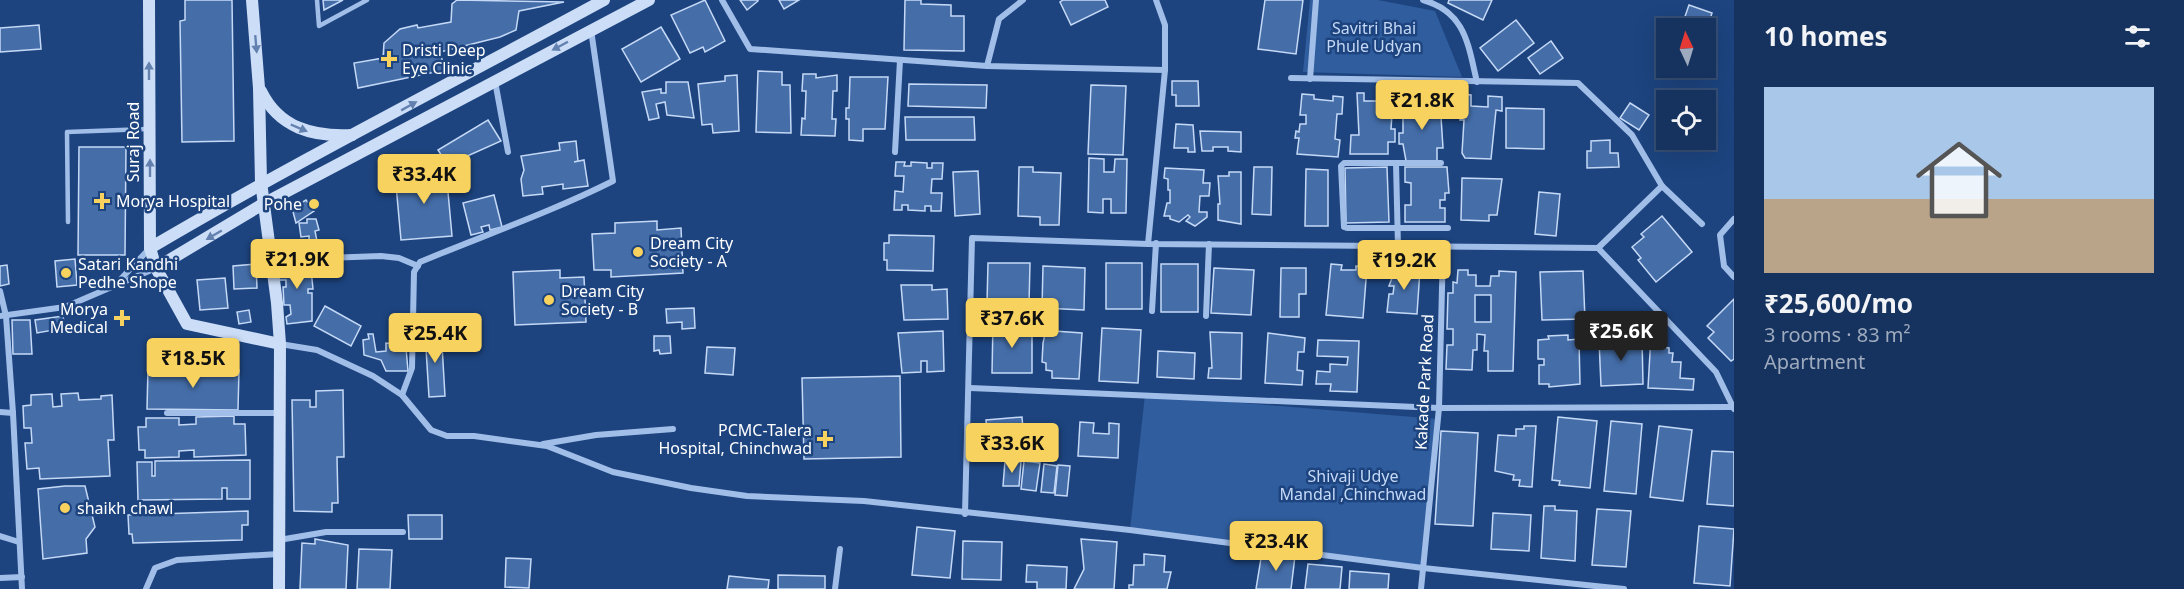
<!DOCTYPE html>
<html lang="en">
<head>
<meta charset="utf-8">
<style>
	body { margin:0; font-family:"Noto Sans",sans-serif; background:#1f3b65; color:#f1f3f6; height:100vh; display:flex; flex-direction:column; font-size:22px; white-space:nowrap }
	* { box-sizing:border-box; margin:0 }
	p { font-size:20px; color:#9eaabd }
	.icon { flex:none; width:33px; height:33px; fill:none; stroke:currentColor; stroke-width:2; stroke-linecap:round; stroke-linejoin:round }
	.map { position:relative; flex:1; overflow:hidden }
	.side { display:flex; flex-direction:column; background:#16335f; width:450px }
	.side>* { flex:none }
	.needle { width:39px; rotate:356deg }
	.fabs { position:absolute; left:1656px; top:18px; display:grid; gap:12px }
	.fabs a { display:grid; place-items:center; width:60px; height:60px; border-radius:0px; background:#16335f; box-shadow:0 6px 24px #0002,0 0 0 2px #354e74; font-size:30px }
	.price { position:absolute; translate:-50% -51px; padding:0 14px; border-radius:6px; background:#f8d25f; color:#111; font-size:20px; line-height:39px; filter:drop-shadow(0 2px 3px #0008) }
	.price::after { content:''; position:absolute; left:50%; top:36px; width:18px; height:14px; margin-left:-9px; background:inherit; clip-path:polygon(0 0,100% 0,50% 100%) }
	.price.current { background:#222; color:#fff }
	ul { padding:0; list-style:none }
	li { display:grid; align-content:center; gap:12px; height:318px; padding:0 30px }
	li+li { border-top:2px solid #354e74 }
	li span { display:grid; place-items:center; height:186px; border-radius:0px; color:#555 }
	li>.icon { margin-inline-start:auto }
	span .icon { width:108px; height:108px; fill:#fffc; stroke-width:1 }
	li b { font-size:26px }
	h2 { display:flex; justify-content:space-between; align-items:center; height:72px; padding:0 30px; font-size:26px }
	main { display:flex; flex:1; min-height:0 }
	.map>svg:first-child { display:block }
	.park { fill:#305d9e }
	.building { fill:#456ea9; stroke:#c5d9f7; stroke-width:1.5; fill-rule:evenodd }
	.lines { fill:none; stroke-linecap:round; stroke-linejoin:round }
	.lane { stroke:#a1bee9; stroke-width:4.5 }
	.street { stroke:#a1bee9; stroke-width:6 }
	.secondary { stroke:#ccddf7; stroke-width:12 }
	.oneway { fill:#6381af }
	.poi-dot { fill:#f8d25f; stroke:#1d447f; stroke-width:2 }
	.labels { text-anchor:middle; dominant-baseline:central; stroke-width:5; stroke-linejoin:round; paint-order:stroke }
	.park-label { font-size:16px; fill:#c5d9f7; stroke:#1d447f }
	.poi-label { font-size:16px; fill:#fff; stroke:#1d447f; text-anchor:start }
	.street-label { font-size:16px; fill:#fff; stroke:#1d447f }
</style>
</head>
<body>
<main>
<div class="map">
<svg width="1734" height="589" viewBox="0 0 1734 589">
	<rect width="100%" height="100%" fill="#1d447f"/>
	<g class="park">
		<path d="M1310,0H1378L1435,11L1462,77L1303,72Z"/>
		<path d="M1145,395L1438,419L1423,568L1130,530Z"/>
	</g>
	<g class="building">
		<path d="M185,0H232L234,141L182,142L180,21L185,20Z"/>
		<path d="M323,0H343L324,10Z"/>
		<path d="M457,0L564,2L519,11L516,30L500,37L440,52L445,70L358,88L354,63L383,58L384,43L400,29L417,25L418,28L451,22L452,4Z"/>
		<path d="M705,0L725,41L705,52L703,47L690,53L671,15Z"/>
		<path d="M740,0H758V1L747,10Z"/>
		<path d="M779,0H799L784,9Z"/>
		<path d="M905,0H921V4L951,5V16H964V51L904,50Z"/>
		<path d="M1063,0H1105L1108,7L1071,25L1060,2Z"/>
		<path d="M1265,0H1303L1296,54L1258,49Z"/>
		<path d="M1449,0H1492L1483,20L1448,3Z"/>
		<path d="M1689,5L1712,13L1706,32V28H1681Z"/>
		<path d="M1516,20L1534,43L1498,71L1480,48Z"/>
		<path d="M39,25L41,49L0,52V28Z"/>
		<path d="M661,27L680,59L641,82L622,49Z"/>
		<path d="M1551,41L1563,58L1540,74L1528,58Z"/>
		<path d="M758,71L782,72V85H790L791,133L756,132Z"/>
		<path d="M803,74H816V78L837,75V91H833L832,119H836L835,136L801,135L802,118L805,119L806,91H802Z"/>
		<path d="M737,75L739,131L713,133L712,124L702,125L698,84L725,81V76Z"/>
		<path d="M850,77H888L885,129H863V141L849,140V119H846V108H849Z"/>
		<path d="M1172,81H1198L1199,106H1176V95H1172Z"/>
		<path d="M666,82H688L694,118L667,115L665,102L656,104L659,118L649,120L642,92L661,89V93H666Z"/>
		<path d="M909,84L987,85L986,108L908,106Z"/>
		<path d="M1091,85L1126,86L1123,155L1088,154Z"/>
		<path d="M1357,93H1364V101H1387V95H1398L1397,114H1392L1391,129H1395V142H1388V154H1350L1351,135H1359Z"/>
		<path d="M1302,94L1314,95V99L1333,101V96L1343,97L1342,114H1337L1335,139L1340,140L1338,157L1297,154L1299,138H1295L1296,131L1299,132L1300,124H1306V115H1300Z"/>
		<path d="M1461,94L1471,95V106L1488,107V96L1502,97V111L1496,110L1491,159L1465,158L1462,153L1464,120H1460Z"/>
		<path d="M1403,101H1440L1443,148H1437V161H1406L1403,144H1399V133H1403Z"/>
		<path d="M1630,103L1649,115L1639,130L1620,118Z"/>
		<path d="M1506,108L1544,109V149L1506,148Z"/>
		<path d="M905,117H974L975,140H906Z"/>
		<path d="M488,120L501,141L454,162L451,157L445,161L438,150Z"/>
		<path d="M1176,124L1193,125L1195,152H1188V148H1174Z"/>
		<path d="M1200,131L1241,132V152L1228,151V147H1213V151H1202Z"/>
		<path d="M1610,140V153H1618L1619,167L1587,168V151H1591V141Z"/>
		<path d="M576,141L578,161L574,162L584,160L588,186L563,189V184L542,187L543,194L523,196L521,179L524,170L521,156L560,150L559,143Z"/>
		<path d="M79,147H126L125,255H78Z"/>
		<path d="M1089,158L1104,159V172H1114L1115,159H1127L1126,213H1111V199H1103V213L1088,212Z"/>
		<path d="M896,162H905L904,166H911V162L927,163V168H932V163H943L942,179H932L931,193H942L941,211H931V206H925V211L908,210V205H902V210H894L895,191L903,192L904,176H895Z"/>
		<path d="M1019,167H1033V172L1061,173L1059,225H1040V217L1018,216Z"/>
		<path d="M1254,167H1272L1271,215L1252,214Z"/>
		<path d="M1387,167L1389,222L1346,223L1345,168Z"/>
		<path d="M1405,167H1447L1449,193H1445V200H1440V208H1445V222H1405V205H1411V183L1405,182Z"/>
		<path d="M1165,168L1204,170L1203,183H1210L1209,196H1200L1199,212H1207V217L1195,226L1186,221L1190,217L1188,215L1179,222L1170,219V216H1164L1167,203H1170V190H1168V179L1164,178Z"/>
		<path d="M1306,169L1328,170V226H1305Z"/>
		<path d="M446,170L452,236L401,240L395,174Z"/>
		<path d="M978,171L980,214L955,216L953,172Z"/>
		<path d="M1229,172H1241V224L1218,220V204H1220L1218,176H1229Z"/>
		<path d="M1462,178L1502,179L1497,215H1489V221L1461,220Z"/>
		<path d="M1539,192L1560,194L1556,236L1535,234Z"/>
		<path d="M494,195L502,227L490,230L489,225L481,227L483,232L471,235L463,203Z"/>
		<path d="M306,200L314,211L296,223L292,208Z"/>
		<path d="M1662,216L1692,252L1656,282L1638,260L1641,258L1632,247L1644,237L1641,234Z"/>
		<path d="M307,219H316L319,230L315,231L317,241L309,242V236L301,237L299,223H307Z"/>
		<path d="M657,221V230L681,228L683,273L611,277V270H594L592,234L615,233V223Z"/>
		<path d="M889,235L934,236L933,271L887,270V260H884V243H889Z"/>
		<path d="M75,259L77,285L57,287L55,261Z"/>
		<path d="M310,260L313,289H308V293H312V321L287,324L286,317L291,314L290,305H284L283,287H286V280H279L277,263Z"/>
		<path d="M988,263H1030L1029,304L987,303Z"/>
		<rect x="1106" y="263" width="36" height="46"/>
		<path d="M256,264L257,288L234,289L233,266Z"/>
		<rect x="1161" y="264" width="37" height="48"/>
		<path d="M1331,264L1342,265L1341,270H1356V266L1367,267L1363,318L1326,315Z"/>
		<path d="M7,265L9,284L0,286V266Z"/>
		<path d="M1043,266L1085,268L1084,310L1042,308Z"/>
		<path d="M1390,266L1420,270L1417,314L1387,312L1389,294H1393L1394,286H1389L1392,278Z"/>
		<path d="M1214,268L1254,270L1251,315L1211,313Z"/>
		<path d="M1281,268H1306V294H1299V317H1280Z"/>
		<path d="M560,270V278L584,277L586,322L515,325L513,272Z"/>
		<path d="M1458,270H1468V275H1476V286H1490L1491,276H1499V271L1516,272L1513,371H1488V351H1484L1485,335L1477,334V350H1473L1472,370L1446,369L1447,345H1453V329H1447L1448,293H1453V282L1457,283ZM1475,295H1491V322H1475Z"/>
		<path d="M1583,271L1585,319L1542,320L1540,272Z"/>
		<path d="M225,278L228,308L200,310L197,280Z"/>
		<path d="M901,285H932V290L947,289L948,319L904,320Z"/>
		<path d="M1734,299V359L1731,361L1708,338L1714,332L1707,326Z"/>
		<path d="M325,306L361,326L351,346L314,326Z"/>
		<path d="M694,308L695,328L682,329V322L667,323L666,309Z"/>
		<path d="M249,310L251,322L239,324L237,312Z"/>
		<path d="M63,316L65,328L37,333L35,320Z"/>
		<path d="M12,320H30L32,354H13Z"/>
		<path d="M993,322L1032,326V373H992Z"/>
		<path d="M1102,328L1141,330L1138,383L1099,381Z"/>
		<path d="M438,331L439,340L449,339L450,345H442L445,396L429,397L425,332Z"/>
		<path d="M943,331L944,371L927,372V361H921V372L902,373L898,333Z"/>
		<path d="M1054,331L1082,333L1079,379L1052,378V371L1046,370V363L1042,362L1043,343L1045,334L1053,335Z"/>
		<path d="M1210,332L1242,333L1241,379L1208,378L1209,368H1212Z"/>
		<path d="M1268,333L1305,338L1304,352H1298L1297,370L1303,371L1302,385L1265,383Z"/>
		<path d="M368,334H373L376,352L386,351V343L393,344L394,334L405,336L408,371H386L381,360L364,355L363,340L369,339Z"/>
		<path d="M1568,335V340L1579,339L1580,384L1549,387V384H1539V365H1544V359H1538V340L1549,339L1548,336Z"/>
		<path d="M1651,335H1663L1662,347L1669,348V353H1673L1672,362H1681L1680,378L1694,379L1693,390L1648,388Z"/>
		<path d="M654,336H670L671,353L660,354L659,350L654,351Z"/>
		<path d="M1642,338L1643,384L1601,386L1599,340Z"/>
		<path d="M1318,340L1359,341L1357,392L1330,391L1331,384H1316L1317,371L1330,372V364L1347,365L1348,357L1317,356Z"/>
		<path d="M707,347L735,348L733,375L705,373Z"/>
		<path d="M1158,351L1195,353L1194,379L1157,377Z"/>
		<path d="M148,368L239,370L238,410L147,409Z"/>
		<path d="M900,376L901,457L804,459L802,378Z"/>
		<path d="M343,390L344,457H337L338,503H332V512L294,511L292,400H310V407H316V391Z"/>
		<path d="M78,393L79,400L101,399V396L112,395L114,440H108L110,476L40,479L39,468L27,469L25,443H32L31,428H24L23,406L31,405V395L52,394L53,407L62,406L61,394Z"/>
		<path d="M234,416V424H245L246,455L194,457V450L179,451V457L145,458V450H139L138,427H146V418H179V425L196,424V417Z"/>
		<path d="M1022,417L1024,441H1021L1022,445L1012,446V442H1006L1007,446L996,447L995,432L987,433L986,420Z"/>
		<path d="M1558,417L1597,421L1590,488L1559,485L1560,481L1552,480Z"/>
		<path d="M1611,421L1642,424L1636,494L1604,491Z"/>
		<path d="M1080,422L1094,423L1093,433L1109,434V423L1119,424L1118,458L1078,456Z"/>
		<path d="M1524,426H1536L1532,487L1519,486L1520,480H1513L1514,475L1495,471L1498,435L1516,436V429H1524Z"/>
		<path d="M1659,426L1692,430L1683,501L1650,497Z"/>
		<path d="M1441,431L1478,433L1473,526L1435,524Z"/>
		<path d="M1712,451L1734,452V506L1707,504Z"/>
		<path d="M250,460V499H227V488H222V499L138,500L137,462H152V476H155V461Z"/>
		<path d="M1005,461L1021,462L1019,486H1003Z"/>
		<path d="M1024,461L1040,463L1036,491L1021,489Z"/>
		<path d="M1044,464L1057,466L1054,493L1041,492Z"/>
		<path d="M1058,465L1070,466L1067,496L1055,495Z"/>
		<path d="M65,486H85L95,527L86,539L87,553L43,559L38,489Z"/>
		<path d="M1544,506H1555V510L1577,511L1575,561L1541,558Z"/>
		<path d="M1597,509L1631,511L1626,567L1592,565Z"/>
		<path d="M248,511V525H242V540L133,543L132,534H129L128,515Z"/>
		<path d="M1493,513L1531,515L1529,551L1491,549Z"/>
		<path d="M408,515H442V539H409Z"/>
		<path d="M1699,526L1734,529L1730,586L1694,583Z"/>
		<path d="M917,527L955,531L950,578L912,575Z"/>
		<path d="M315,539L348,545L346,589H300L302,543L315,544Z"/>
		<path d="M1081,539L1117,542L1114,589H1074L1084,569Z"/>
		<path d="M963,541L1002,542L1001,580L962,579Z"/>
		<path d="M359,549L392,550L390,589H357Z"/>
		<path d="M1262,552L1295,556L1291,589H1256Z"/>
		<path d="M1144,554L1165,556L1164,572H1171L1167,589H1129V585H1133L1134,565H1144Z"/>
		<path d="M506,558L531,559L529,588L505,587Z"/>
		<path d="M1308,564L1342,567L1340,589H1305Z"/>
		<path d="M1027,565L1067,567L1066,589H1037V582H1026Z"/>
		<path d="M1350,571L1389,574L1388,589H1349Z"/>
		<path d="M778,575L825,576V589H778Z"/>
		<path d="M729,576L769,580L768,589H727Z"/>
	</g>
	<g class="lines">
		<g class="lane">
			<path d="M317,0L319,26L367,0"/>
			<path d="M68,222L67,132L147,129"/>
		</g>
		<g class="street">
			<path d="M722,0L750,49L987,66L1165,70"/>
			<path d="M1423,0C1466,12 1468,45 1477,82"/>
			<path d="M987,66L999,19L1023,0"/>
			<path d="M1310,79L1316,0"/>
			<path d="M495,81L508,152"/>
			<path d="M895,152L900,60"/>
			<path d="M1396,163H1441"/>
			<path d="M1662,186L1702,224"/>
			<path d="M1734,219L1720,235L1724,266L1734,277"/>
			<path d="M1148,244L1165,70V25L1156,0"/>
			<path d="M1398,247L1396,163H1344L1341,166L1344,227L1347,228H1448"/>
			<path d="M1598,248L1716,372L1734,409"/>
			<path d="M271,260L381,256L399,258L418,266"/>
			<path d="M119,281L150,248"/>
			<path d="M0,291L6,316L13,413L22,589"/>
			<path d="M1152,311L1156,243"/>
			<path d="M0,316L65,307L156,268"/>
			<path d="M1206,316L1209,244"/>
			<path d="M280,344L317,350L373,376L402,395L431,430L447,436H474L547,446L613,472L691,488L747,496L864,501L1130,530L1423,568L1624,589"/>
			<path d="M970,388L1439,408L1731,407"/>
			<path d="M402,395L412,368L414,272L420,262C485,235 551,212 613,181L591,30"/>
			<path d="M0,412L13,413"/>
			<path d="M167,413H280"/>
			<path d="M543,444L596,435L673,429"/>
			<path d="M965,514L972,238L1148,244L1598,248L1662,186L1632,135L1578,83L1291,78"/>
			<path d="M0,536L19,542"/>
			<path d="M279,540L326,532H403"/>
			<path d="M0,578L22,577"/>
			<path d="M146,589L155,568L177,560L279,554"/>
			<path d="M835,589L840,549"/>
			<path d="M1421,589L1439,408L1443,248"/>
		</g>
		<g class="secondary">
			<path d="M149,0L150,248L156,268L187,324L280,344"/>
			<path d="M252,0L259,88L261,182L277,303L280,344L279,589"/>
			<path d="M261,91C279,128 313,137 352,135"/>
			<path d="M150,248C299,160 453,82 604,0"/>
			<path d="M156,268L263,204L649,0"/>
		</g>
	</g>
	<defs><path id="oneway-solid" d="M-6-.8H1V-3.2L6.5 0L1 3.2V.8H-6Z" transform="scale(1.5)"/></defs>
	<g class="oneway">
		<use href="#oneway-solid" transform="translate(256 44) rotate(85)"/>
		<use href="#oneway-solid" transform="translate(560 46) rotate(152)"/>
		<use href="#oneway-solid" transform="translate(149 71) rotate(-90)"/>
		<use href="#oneway-solid" transform="translate(409 106) rotate(-29)"/>
		<use href="#oneway-solid" transform="translate(299 128) rotate(23)"/>
		<use href="#oneway-solid" transform="translate(150 168) rotate(-90)"/>
		<use href="#oneway-solid" transform="translate(214 235) rotate(150)"/>
	</g>
	<g class="poi-dot">
		<path d="M386 50h6v6h6v6h-6v6h-6v-6h-6v-6h6z"/>
		<path d="M99 192h6v6h6v6h-6v6h-6v-6h-6v-6h6z"/>
		<circle cx="314" cy="204" r="6"/>
		<circle cx="638" cy="252" r="6"/>
		<circle cx="66" cy="273" r="6"/>
		<circle cx="549" cy="300" r="6"/>
		<path d="M119 309h6v6h6v6h-6v6h-6v-6h-6v-6h6z"/>
		<path d="M822 430h6v6h6v6h-6v6h-6v-6h-6v-6h6z"/>
		<circle cx="65" cy="508" r="6"/>
	</g>
	<g class="labels">
		<g class="park-label">
			<text x="1374" y="28">Savitri Bhai<tspan x="1374" dy="18">Phule Udyan</tspan></text>
			<text x="1353" y="476">Shivaji Udye<tspan x="1353" dy="18">Mandal ,Chinchwad</tspan></text>
		</g>
		<g class="poi-label">
			<text x="402" y="50">Dristi Deep<tspan x="402" dy="18">Eye Clinic</tspan></text>
			<text x="116" y="201">Morya Hospital</text>
			<text x="302" y="204" text-anchor="end">Pohe</text>
			<text x="650" y="243">Dream City<tspan x="650" dy="18">Society - A</tspan></text>
			<text x="78" y="264">Satari Kandhi<tspan x="78" dy="18">Pedhe Shope</tspan></text>
			<text x="561" y="291">Dream City<tspan x="561" dy="18">Society - B</tspan></text>
			<text x="108" y="309" text-anchor="end">Morya<tspan x="108" dy="18">Medical</tspan></text>
			<text x="812" y="430" text-anchor="end">PCMC-Talera<tspan x="812" dy="18">Hospital, Chinchwad</tspan></text>
			<text x="77" y="508">shaikh chawl</text>
		</g>
		<g class="street-label">
			<text transform="translate(133 142) rotate(-90)">Suraj Road</text>
			<text transform="translate(1424 382) rotate(-87)">Kakade Park Road</text>
		</g>
	</g>
</svg>
<div class="fabs">
<a><svg class="needle" viewBox="-14 -14 28 28"><path d="M0-13l5 13h-10z" fill="#e53935"/><path d="M0 13l5-13h-10z" fill="#9eaabd"/></svg></a>
<a><svg class="icon" aria-label="locate" viewBox="0 0 24 24"><circle cx="12" cy="12" r="6"/><path d="M12 2v4M12 18v4M2 12h4M18 12h4"/></svg></a>
</div>
<b class="price" style="left:1422px;top:131px">₹21.8K</b>
<b class="price" style="left:424px;top:205px">₹33.4K</b>
<b class="price" style="left:297px;top:290px">₹21.9K</b>
<b class="price" style="left:1404px;top:291px">₹19.2K</b>
<b class="price" style="left:1012px;top:349px">₹37.6K</b>
<b class="price current" style="left:1621px;top:362px">₹25.6K</b>
<b class="price" style="left:435px;top:364px">₹25.4K</b>
<b class="price" style="left:193px;top:389px">₹18.5K</b>
<b class="price" style="left:1012px;top:474px">₹33.6K</b>
<b class="price" style="left:1276px;top:572px">₹23.4K</b>
</div>
<section class="side">
<h2>10 homes<svg class="icon" aria-label="filters" viewBox="0 0 24 24"><path d="M4 7h16M4 17h16"/><circle cx="9" cy="7" r="2"/><circle cx="15" cy="17" r="2"/></svg></h2>
<ul>
<li><span style="background:linear-gradient(#a9c7e8 60%,#b9a48a 0)"><svg class="icon" aria-label="home" viewBox="0 0 24 24"><path d="M3 11l9-7 9 7M6 9v11h12V9"/></svg></span><div><b>₹25,600/mo</b><p>3 rooms · 83 m²</p><p>Apartment</p></div></li>
</ul>
</section>
</main>
</body>
</html>
